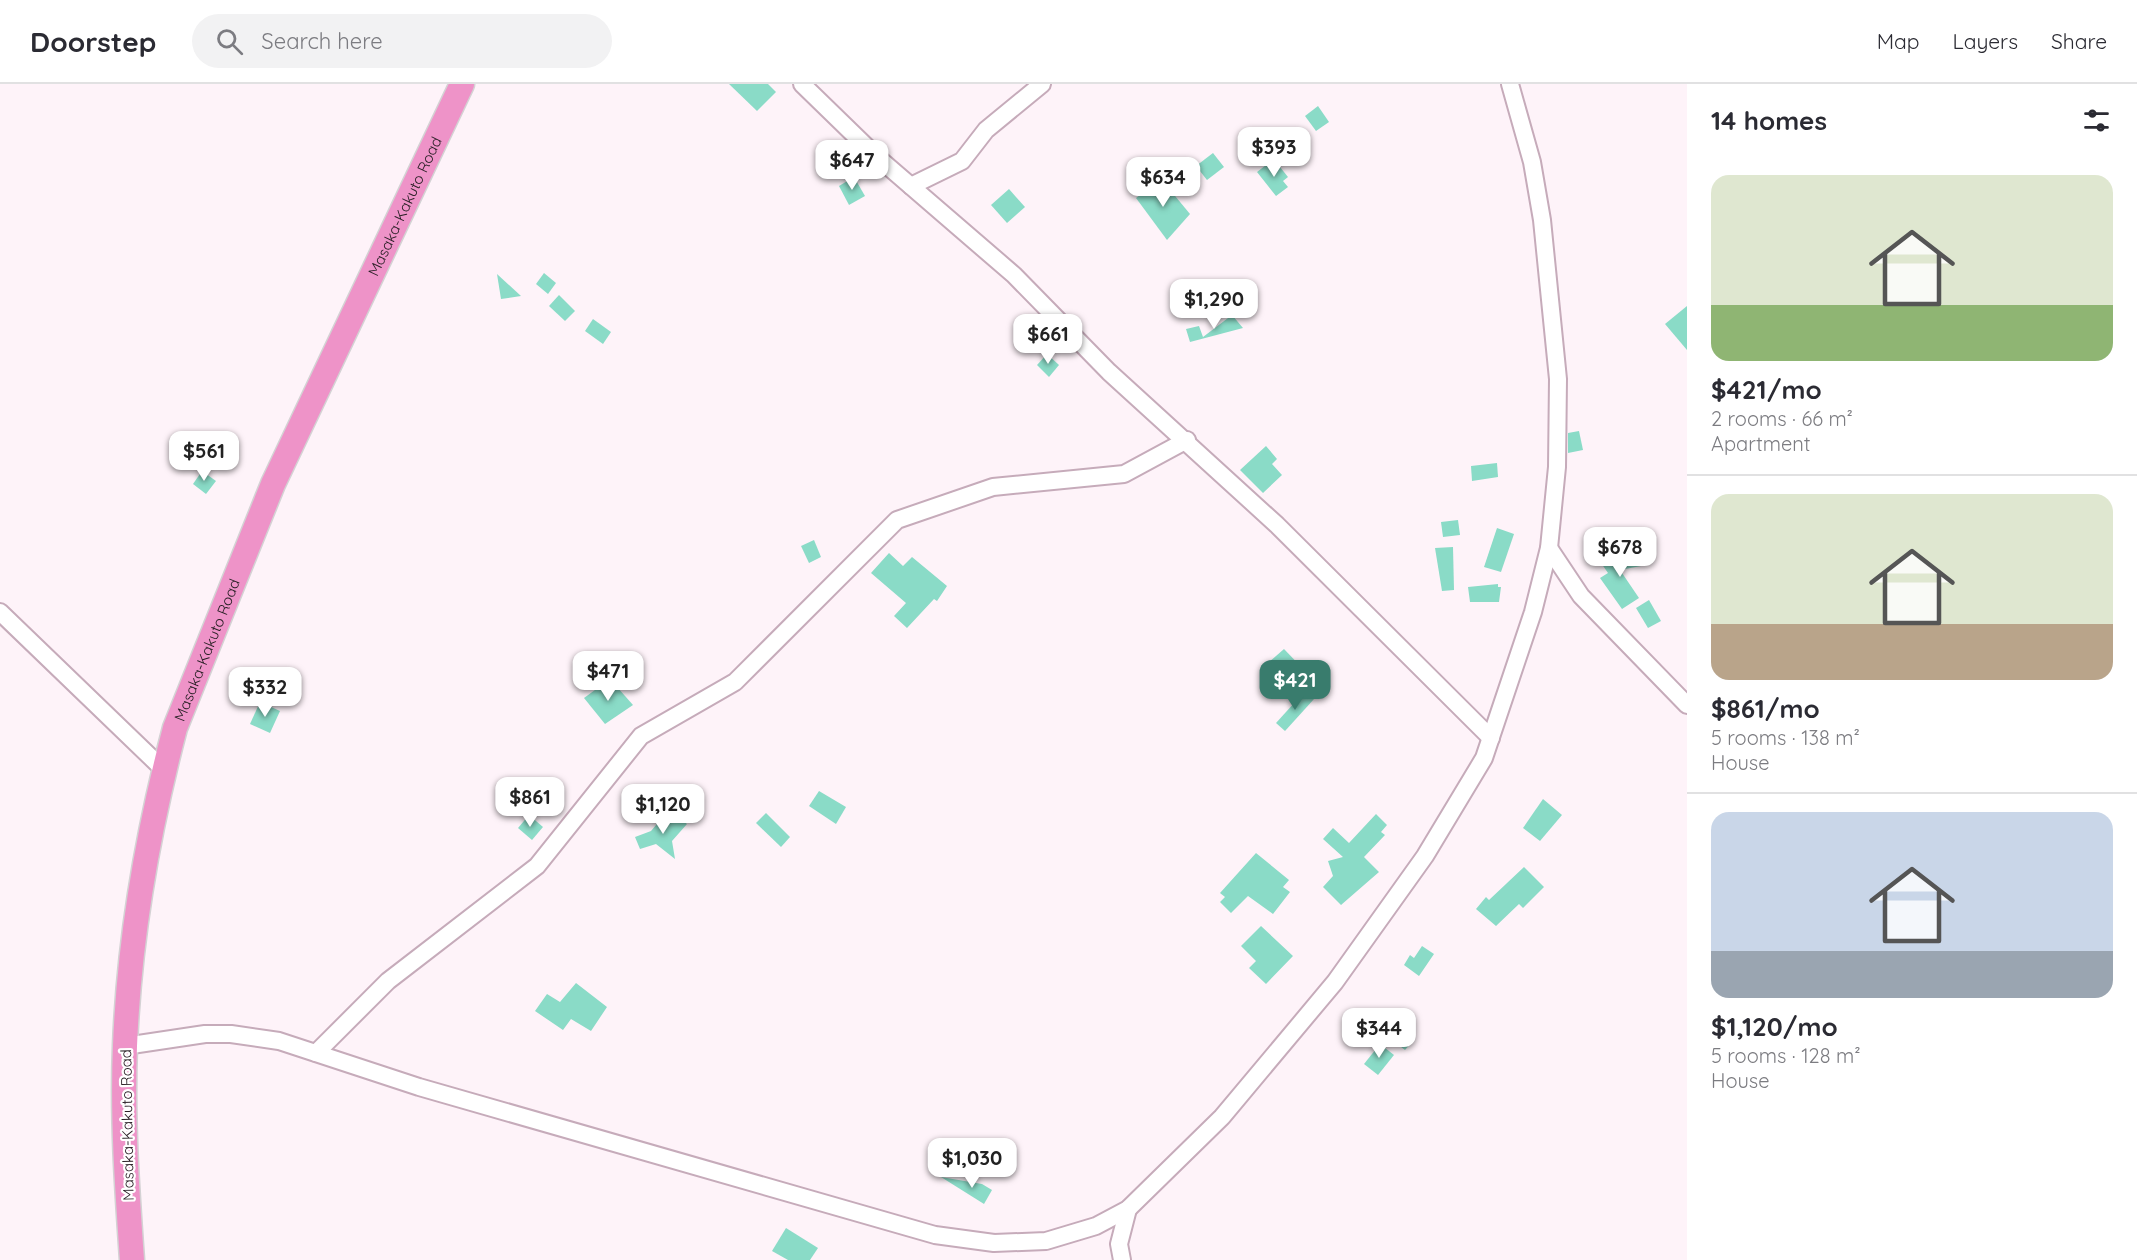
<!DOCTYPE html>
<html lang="en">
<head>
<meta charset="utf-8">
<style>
	body { margin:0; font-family:Quicksand,sans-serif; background:#f2f2f3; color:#2b2b33; height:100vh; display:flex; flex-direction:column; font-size:22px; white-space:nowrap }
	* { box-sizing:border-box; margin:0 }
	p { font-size:20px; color:#7c7c81 }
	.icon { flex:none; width:33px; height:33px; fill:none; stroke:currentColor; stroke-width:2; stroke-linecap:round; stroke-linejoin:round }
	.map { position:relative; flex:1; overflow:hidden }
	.panel { display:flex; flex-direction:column; background:#fff; width:450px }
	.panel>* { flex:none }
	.price { position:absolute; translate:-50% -51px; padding:0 14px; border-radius:12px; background:#fff; color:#222; font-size:20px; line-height:39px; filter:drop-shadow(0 2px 3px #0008) }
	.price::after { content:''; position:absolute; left:50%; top:36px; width:18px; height:14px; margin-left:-9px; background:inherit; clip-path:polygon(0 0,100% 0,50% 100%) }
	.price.active { background:#397c6d; color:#fff }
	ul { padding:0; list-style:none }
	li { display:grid; align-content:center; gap:12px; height:318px; padding:0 24px }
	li+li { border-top:2px solid #e1e1e2 }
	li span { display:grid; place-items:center; height:186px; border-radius:18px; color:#555 }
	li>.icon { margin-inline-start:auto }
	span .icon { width:108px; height:108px; fill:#fffc; stroke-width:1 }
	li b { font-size:26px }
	h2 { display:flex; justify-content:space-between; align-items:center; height:72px; padding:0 24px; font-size:26px }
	header { display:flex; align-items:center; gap:36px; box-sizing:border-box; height:84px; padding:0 30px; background:#fff; border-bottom:2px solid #e1e1e2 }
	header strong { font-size:28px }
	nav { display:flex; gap:33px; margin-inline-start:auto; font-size:21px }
	.search { width:420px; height:54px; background:#f2f2f3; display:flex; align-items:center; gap:15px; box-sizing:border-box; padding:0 21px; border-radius:33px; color:#7c7c81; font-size:22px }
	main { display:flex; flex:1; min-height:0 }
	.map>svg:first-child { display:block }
	.building { fill:#8adbc7 }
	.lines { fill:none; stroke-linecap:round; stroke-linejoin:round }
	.minor-casing { stroke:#c6abba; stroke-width:20 }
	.highway-casing { stroke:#d4d2d4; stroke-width:27 }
	.minor { stroke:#fff; stroke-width:16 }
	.highway { stroke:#ee93c8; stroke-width:24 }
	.labels { text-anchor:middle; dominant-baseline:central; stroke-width:4.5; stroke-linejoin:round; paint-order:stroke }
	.street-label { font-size:15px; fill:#2a2026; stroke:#fff }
</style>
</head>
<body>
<header>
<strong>Doorstep</strong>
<div class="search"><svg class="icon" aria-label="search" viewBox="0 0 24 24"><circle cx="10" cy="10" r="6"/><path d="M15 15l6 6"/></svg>Search here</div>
<nav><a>Map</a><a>Layers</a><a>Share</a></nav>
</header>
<main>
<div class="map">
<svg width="1687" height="1176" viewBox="0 0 1687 1176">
	<rect width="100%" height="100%" fill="#fef3f9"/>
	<g class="building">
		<path d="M729,0H768L776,8L757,27Z"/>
		<path d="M1318,22L1329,38L1316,47L1305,32Z"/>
		<path d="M1213,69L1224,83L1207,96L1196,82Z"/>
		<path d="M1270,78L1276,86L1280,83L1288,93L1283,97L1288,103L1276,112L1257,88Z"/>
		<path d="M854,93L865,112L849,121L839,102Z"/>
		<path d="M1161,95L1190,130L1167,156L1136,114Z"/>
		<path d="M1009,105L1025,123L1007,139L991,121Z"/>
		<path d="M544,189L556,199L548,210L536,200Z"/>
		<path d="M497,190L521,212L501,215Z"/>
		<path d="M559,211L575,227L565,237L549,222Z"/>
		<path d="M1687,222V266L1665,240Z"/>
		<path d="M1232,231L1243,244L1190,258L1186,245L1199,242L1203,253Z"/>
		<path d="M593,235L611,248L603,260L585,247Z"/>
		<path d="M1047,270L1059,281L1049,293L1037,281Z"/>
		<path d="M1579,347L1583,366L1568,369V349Z"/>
		<path d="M1266,362L1277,375L1272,380L1282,391L1263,409L1240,386Z"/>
		<path d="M1497,379L1498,393L1472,397L1471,382Z"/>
		<path d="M202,387L216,397L206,410L193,400Z"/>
		<path d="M1458,436L1460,451L1443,453L1441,438Z"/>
		<path d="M1497,444L1514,450L1501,488L1484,483Z"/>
		<path d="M814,456L821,473L809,479L801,462Z"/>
		<path d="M1453,463L1454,506L1442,507L1435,464Z"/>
		<path d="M1639,468L1641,482L1620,486L1639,514L1622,525L1600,494L1608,489L1599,476Z"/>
		<path d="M889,469L903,482L912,473L947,502L937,517L934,515L907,544L894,532L906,519L871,489Z"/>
		<path d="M1498,500V503H1501L1499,518H1470L1468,503Z"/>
		<path d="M1649,516L1661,537L1648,544L1636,524Z"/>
		<path d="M1284,565L1308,590L1293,605L1268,579Z"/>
		<path d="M610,595L633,621L605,640L584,614Z"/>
		<path d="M1305,607L1314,615L1285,647L1276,639Z"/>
		<path d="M260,618L280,627L270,649L250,640Z"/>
		<path d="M819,707L846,723L836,740L809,722Z"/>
		<path d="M1543,715L1562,731L1540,757L1523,744Z"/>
		<path d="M674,729L687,740L672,757L675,775L656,760L640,765L635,753L651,747L662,734L666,738Z"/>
		<path d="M766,729L790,753L781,763L756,739Z"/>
		<path d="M1376,730L1387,741L1381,748L1385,751L1364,773L1379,788L1341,821L1323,803L1333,792L1328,777L1343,773L1323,755L1333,744L1349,759Z"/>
		<path d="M529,731L543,743L532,756L518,744Z"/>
		<path d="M1256,769L1289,796L1283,803L1290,808L1273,830L1248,812L1231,829L1220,818L1225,813L1220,809Z"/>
		<path d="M1524,783L1544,803L1523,824L1519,820L1496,842L1476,825L1486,813L1489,816Z"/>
		<path d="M1261,842L1293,872L1266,900L1249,884L1256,877L1241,862Z"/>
		<path d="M1422,862L1434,870L1419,892L1404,881L1410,871L1414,874Z"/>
		<path d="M576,899L607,923L591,947L571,935L563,946L535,927L547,910L560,918Z"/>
		<path d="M1400,945L1414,956L1405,966L1392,956Z"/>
		<path d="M1380,960L1394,971L1378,991L1364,980Z"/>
		<path d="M941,1093L982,1100L992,1106L984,1120Z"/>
		<path d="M786,1144L818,1164L810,1176H788L772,1167Z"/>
	</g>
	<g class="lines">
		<defs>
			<g id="minor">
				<path d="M802,0L876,72L1014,191L1109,288L1277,441L1491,654"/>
				<path d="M911,102L962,77L986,46L1042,0"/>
				<path d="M1549,464L1581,512L1687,621"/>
				<path d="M0,528L164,686"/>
				<path d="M125,962L205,950H231L279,957L419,1003L935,1151L994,1159L1046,1157L1096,1142L1128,1125L1222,1033L1335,898L1425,772L1484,674L1533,528L1549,464L1557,383L1558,295L1542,136L1532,78L1510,0"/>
				<path d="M316,969L388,897L537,782L641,652L735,598L897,436L993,403L1124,390L1187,356"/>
				<path d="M1122,1176L1119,1160L1128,1125"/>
			</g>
			<g id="highway">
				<path id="s1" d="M132,1176C127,1105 122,1033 125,962C129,856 148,747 175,644L273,400L462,0"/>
			</g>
		</defs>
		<use href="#minor" class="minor-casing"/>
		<use href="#highway" class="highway-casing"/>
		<use href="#minor" class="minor"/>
		<use href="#highway" class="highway"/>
	</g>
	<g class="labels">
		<g class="street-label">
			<text stroke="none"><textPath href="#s1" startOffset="1107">Masaka-Kakuto Road</textPath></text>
			<text stroke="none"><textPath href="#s1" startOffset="621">Masaka-Kakuto Road</textPath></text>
			<text transform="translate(127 1041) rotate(-91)">Masaka-Kakuto Road</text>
		</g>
	</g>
</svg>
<b class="price" style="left:1274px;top:94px">$393</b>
<b class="price" style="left:852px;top:107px">$647</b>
<b class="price" style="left:1163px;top:124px">$634</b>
<b class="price" style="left:1214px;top:246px">$1,290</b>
<b class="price" style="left:1048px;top:281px">$661</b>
<b class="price" style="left:204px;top:398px">$561</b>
<b class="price" style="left:1620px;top:494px">$678</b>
<b class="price" style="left:608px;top:618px">$471</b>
<b class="price active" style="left:1295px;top:627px">$421</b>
<b class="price" style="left:265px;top:634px">$332</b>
<b class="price" style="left:530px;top:744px">$861</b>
<b class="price" style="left:663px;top:751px">$1,120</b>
<b class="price" style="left:1379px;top:975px">$344</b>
<b class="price" style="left:972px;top:1105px">$1,030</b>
</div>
<section class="panel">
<h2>14 homes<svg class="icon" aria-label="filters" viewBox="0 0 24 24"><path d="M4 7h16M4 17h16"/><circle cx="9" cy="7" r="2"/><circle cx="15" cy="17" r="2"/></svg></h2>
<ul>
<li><span style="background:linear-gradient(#dfe7d0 70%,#8fb573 0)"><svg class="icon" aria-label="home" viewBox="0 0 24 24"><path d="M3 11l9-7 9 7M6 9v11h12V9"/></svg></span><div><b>$421/mo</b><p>2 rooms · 66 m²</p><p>Apartment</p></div></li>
<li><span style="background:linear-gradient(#dfe7d0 70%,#b9a48a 0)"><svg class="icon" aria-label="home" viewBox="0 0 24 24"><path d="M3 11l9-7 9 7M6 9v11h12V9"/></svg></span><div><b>$861/mo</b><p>5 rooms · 138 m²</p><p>House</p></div></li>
<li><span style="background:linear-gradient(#c9d6e8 75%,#9aa5b1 0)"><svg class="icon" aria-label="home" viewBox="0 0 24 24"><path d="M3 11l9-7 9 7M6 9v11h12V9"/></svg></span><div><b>$1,120/mo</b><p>5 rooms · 128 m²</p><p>House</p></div></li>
</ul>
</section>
</main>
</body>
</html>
